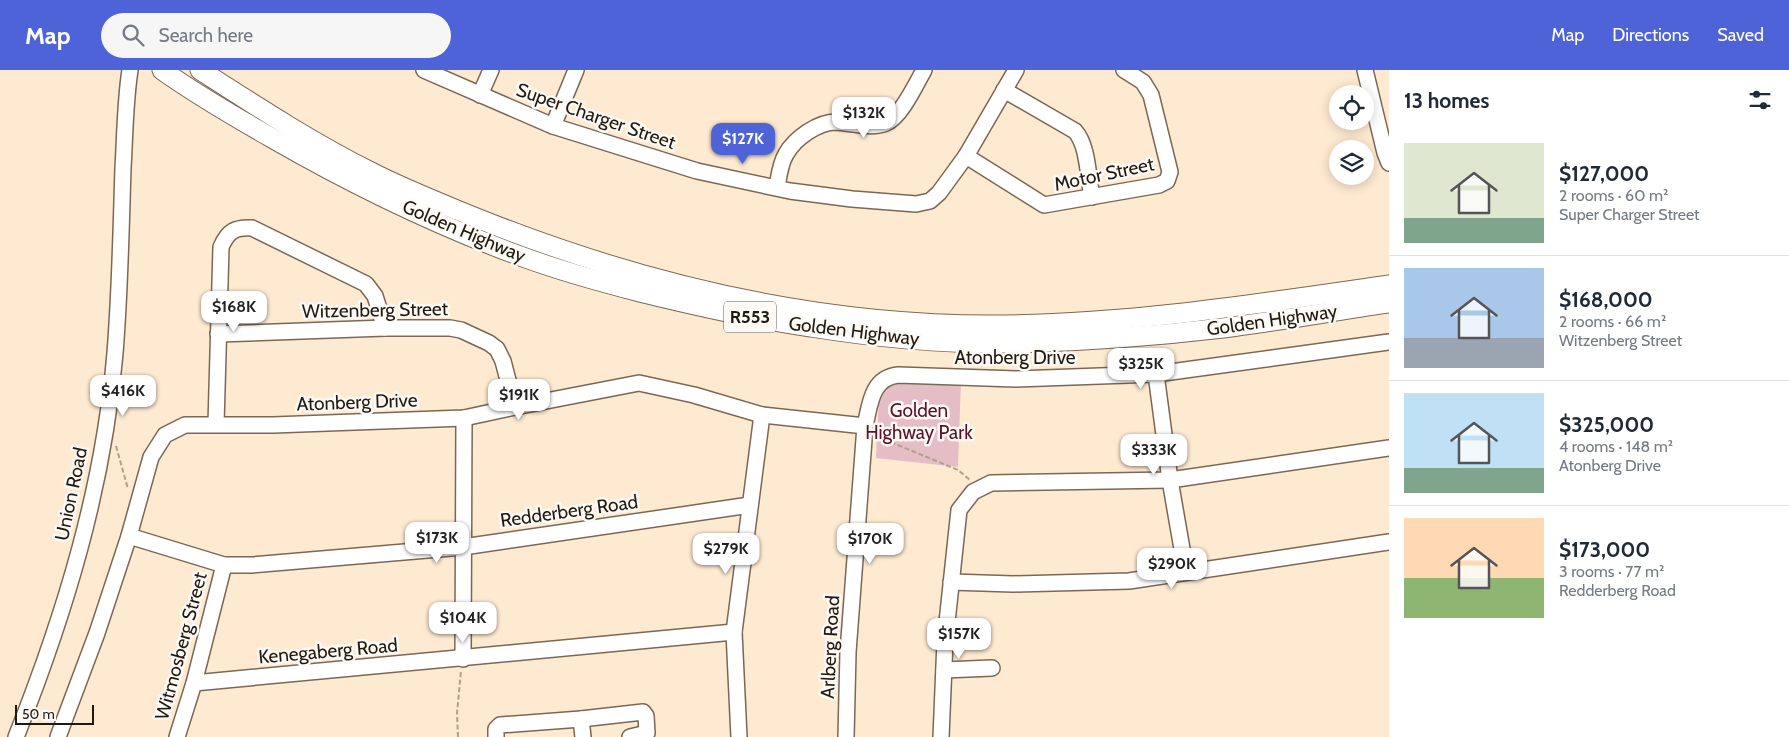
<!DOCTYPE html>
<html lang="en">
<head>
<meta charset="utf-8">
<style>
	body { margin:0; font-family:Cabin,sans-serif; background:#f6f6f7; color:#1f2937; height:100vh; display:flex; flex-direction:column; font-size:19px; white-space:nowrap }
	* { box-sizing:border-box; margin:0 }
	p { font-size:16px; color:#747a83 }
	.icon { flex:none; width:28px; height:28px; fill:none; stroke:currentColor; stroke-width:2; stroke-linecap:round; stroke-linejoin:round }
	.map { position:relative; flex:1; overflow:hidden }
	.drawer { display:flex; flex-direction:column; background:#fff; width:400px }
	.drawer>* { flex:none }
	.buttons { position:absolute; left:1329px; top:15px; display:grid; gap:10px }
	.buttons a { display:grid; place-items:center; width:45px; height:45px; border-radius:50%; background:#fff; box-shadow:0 2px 12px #0003; font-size:25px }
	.scale { position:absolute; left:15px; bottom:12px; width:79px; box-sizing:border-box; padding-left:5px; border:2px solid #201910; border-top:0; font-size:14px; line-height:18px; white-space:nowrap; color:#201910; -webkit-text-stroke:4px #fdf9f4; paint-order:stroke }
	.price { position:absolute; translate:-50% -42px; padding:0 11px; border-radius:10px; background:#fff; color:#222; font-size:16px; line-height:32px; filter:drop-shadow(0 1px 2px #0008) }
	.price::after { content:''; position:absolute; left:50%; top:30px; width:15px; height:11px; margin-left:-8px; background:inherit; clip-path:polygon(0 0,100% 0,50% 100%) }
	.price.current { background:#4e63d8; color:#fff }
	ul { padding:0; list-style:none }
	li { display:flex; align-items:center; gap:15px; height:125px; padding:0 15px }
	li+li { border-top:1px solid #e0e1e3 }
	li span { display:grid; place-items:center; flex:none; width:140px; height:100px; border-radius:0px; color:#555 }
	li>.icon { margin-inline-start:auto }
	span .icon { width:60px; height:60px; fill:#fffc; stroke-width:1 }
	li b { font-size:21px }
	h2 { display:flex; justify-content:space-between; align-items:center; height:60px; padding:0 15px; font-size:21px }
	header { display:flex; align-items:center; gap:30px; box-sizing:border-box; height:70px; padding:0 25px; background:#4e63d8; color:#fff }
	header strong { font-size:24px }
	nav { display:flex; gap:28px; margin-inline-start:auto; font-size:18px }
	.search { width:350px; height:45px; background:#f6f6f7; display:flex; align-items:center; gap:12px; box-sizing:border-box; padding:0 18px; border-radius:28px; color:#747a83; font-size:19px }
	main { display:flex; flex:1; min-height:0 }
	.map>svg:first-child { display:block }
	.green { fill:#e5bdc4 }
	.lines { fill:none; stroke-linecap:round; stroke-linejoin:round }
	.minor-casing { stroke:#7b6854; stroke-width:18 }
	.major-casing { stroke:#7b6854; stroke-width:21 }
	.path { stroke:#b0a08d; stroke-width:2; stroke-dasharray:5 2.5; stroke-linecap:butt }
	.minor { stroke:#fff; stroke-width:15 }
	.major { stroke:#fff; stroke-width:19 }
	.labels { text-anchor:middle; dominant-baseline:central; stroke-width:5; stroke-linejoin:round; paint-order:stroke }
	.shield { fill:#fdf9f4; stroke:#625c54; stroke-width:1 }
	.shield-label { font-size:18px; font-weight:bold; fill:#201910 }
	.street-label { font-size:19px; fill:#201910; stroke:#fdf9f4 }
	.park-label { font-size:19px; fill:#5b1129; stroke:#fdf9f4 }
</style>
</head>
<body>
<header>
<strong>Map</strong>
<div class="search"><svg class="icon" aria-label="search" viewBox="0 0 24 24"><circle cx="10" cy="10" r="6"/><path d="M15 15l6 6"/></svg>Search here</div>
<nav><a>Map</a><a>Directions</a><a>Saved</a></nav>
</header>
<main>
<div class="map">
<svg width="1389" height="667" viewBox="0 0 1389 667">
	<rect width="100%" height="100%" fill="#fee9d1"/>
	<path class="green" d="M905,309L961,310L958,397L876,388L879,324L889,313Z"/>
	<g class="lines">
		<defs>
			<g id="minor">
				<path d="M424,0L553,56L697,101L790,121L852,129L916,134L930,131L939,123L966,86L1016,0"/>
				<path d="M1365,0L1385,83L1389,93"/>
				<path d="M1004,20L1075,61C1088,75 1088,107 1092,127"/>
				<path d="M480,25L491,0"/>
				<path d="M553,56L576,0"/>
				<path d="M966,86L1044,135L1159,115L1167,111L1170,102L1151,25L1143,12L1124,0"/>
				<path d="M777,117C779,106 780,94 786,84C795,68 818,52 836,52C851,53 872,59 886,53C901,47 916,14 924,0"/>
				<path d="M218,264L385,258H450L461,260L489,273L497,279L503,291L515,337"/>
				<path d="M1156,304L1170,410L1186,502"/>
				<path d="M216,354L221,177C228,161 235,157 252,158L366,214L375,226L385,258"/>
				<path d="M129,466L224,495H252L463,477L750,435"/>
				<path d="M951,512L1013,514L1129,511L1389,472"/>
				<path d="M463,589L464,348"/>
				<path d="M944,600L992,598"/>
				<path d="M194,613L734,562"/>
				<path d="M581,649L583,667"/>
				<path d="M16,667C65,544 104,416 115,283C120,222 121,160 123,98C125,65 125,32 130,0"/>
				<path d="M58,667L97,563L129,466L151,387L165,365L185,355H273L464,348L515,337L639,313L694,325L762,345L865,356"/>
				<path d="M177,667L194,613L224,495"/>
				<path d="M496,667V659L500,655L581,649L643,642L646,646L647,663L630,667"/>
				<path d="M739,667L734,562L762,345"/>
				<path d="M846,667L848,582L865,356C870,335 871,308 898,305L1016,309L1156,304L1389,272"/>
				<path d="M941,667L945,571L959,440L973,422L991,413L1170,410L1389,378"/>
			</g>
			<g id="major">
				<path d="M162,0C197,25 235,47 272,68C352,114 436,155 523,187C561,201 601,212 640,222C697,236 753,249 811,257C879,268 948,274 1017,273C1085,271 1155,266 1223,258C1278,251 1334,241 1389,233"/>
				<path d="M200,0C256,36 311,72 371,102C404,119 440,133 474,147C638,213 814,255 991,255C1125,255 1257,234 1389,215"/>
			</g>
		</defs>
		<use href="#minor" class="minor-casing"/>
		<use href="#major" class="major-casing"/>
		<g class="path">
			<path d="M876,369L893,373L958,400L970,410"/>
			<path d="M116,376L128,419"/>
			<path d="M458,667L457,643L461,601"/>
		</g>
		<use href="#minor" class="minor"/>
		<use href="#major" class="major"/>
	</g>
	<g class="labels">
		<rect class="shield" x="724" y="231.5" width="52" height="31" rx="4"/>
		<g class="shield-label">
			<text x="750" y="247">R553</text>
		</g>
		<g class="street-label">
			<text transform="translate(596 46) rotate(19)">Super Charger Street</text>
			<text transform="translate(1104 104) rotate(-12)">Motor Street</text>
			<text transform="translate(464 161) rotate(23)">Golden Highway</text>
			<text transform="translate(375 240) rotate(-1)">Witzenberg Street</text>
			<text transform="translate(1272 250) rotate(-8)">Golden Highway</text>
			<text transform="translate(854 261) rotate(7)">Golden Highway</text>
			<text x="1015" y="287">Atonberg Drive</text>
			<text transform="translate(357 332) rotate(-2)">Atonberg Drive</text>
			<text transform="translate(71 424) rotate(-78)">Union Road</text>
			<text transform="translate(569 441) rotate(-8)">Redderberg Road</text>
			<text transform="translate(181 576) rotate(-75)">Witmosberg Street</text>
			<text transform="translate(830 577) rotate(-87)">Arlberg Road</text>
			<text transform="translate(328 581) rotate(-5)">Kenegaberg Road</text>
		</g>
		<g class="park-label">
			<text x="919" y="340">Golden<tspan x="919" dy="22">Highway Park</tspan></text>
		</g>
	</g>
</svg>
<div class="buttons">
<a><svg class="icon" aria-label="locate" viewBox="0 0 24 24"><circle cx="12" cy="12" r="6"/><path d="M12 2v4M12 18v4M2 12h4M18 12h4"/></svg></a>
<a><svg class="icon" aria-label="layers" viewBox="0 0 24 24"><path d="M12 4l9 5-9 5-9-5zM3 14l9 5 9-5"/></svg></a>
</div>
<div class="scale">50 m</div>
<b class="price" style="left:864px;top:69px">$132K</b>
<b class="price current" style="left:743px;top:95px">$127K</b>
<b class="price" style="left:234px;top:263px">$168K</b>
<b class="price" style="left:1141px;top:320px">$325K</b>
<b class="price" style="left:123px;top:347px">$416K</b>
<b class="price" style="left:519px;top:351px">$191K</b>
<b class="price" style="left:1154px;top:406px">$333K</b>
<b class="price" style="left:437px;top:494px">$173K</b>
<b class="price" style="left:870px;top:495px">$170K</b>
<b class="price" style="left:726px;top:505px">$279K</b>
<b class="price" style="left:1172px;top:520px">$290K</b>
<b class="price" style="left:463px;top:574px">$104K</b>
<b class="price" style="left:959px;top:590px">$157K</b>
</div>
<section class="drawer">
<h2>13 homes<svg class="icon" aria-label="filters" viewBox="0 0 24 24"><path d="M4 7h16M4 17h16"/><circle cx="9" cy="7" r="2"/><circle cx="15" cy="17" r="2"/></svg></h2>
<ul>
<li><span style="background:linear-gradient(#dfe7d0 75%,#7fa58c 0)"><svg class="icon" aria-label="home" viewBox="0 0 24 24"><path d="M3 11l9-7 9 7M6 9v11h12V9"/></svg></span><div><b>$127,000</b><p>2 rooms · 60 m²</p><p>Super Charger Street</p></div></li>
<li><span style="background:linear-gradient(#a9c7e8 70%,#9aa5b1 0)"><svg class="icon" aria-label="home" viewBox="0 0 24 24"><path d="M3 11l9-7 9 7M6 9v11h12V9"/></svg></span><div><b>$168,000</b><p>2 rooms · 66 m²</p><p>Witzenberg Street</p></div></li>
<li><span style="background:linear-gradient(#bfe0f5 75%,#7fa58c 0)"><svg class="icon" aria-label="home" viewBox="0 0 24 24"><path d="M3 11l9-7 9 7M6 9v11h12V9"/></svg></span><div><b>$325,000</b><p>4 rooms · 148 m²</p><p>Atonberg Drive</p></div></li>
<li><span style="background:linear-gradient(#ffd9b3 60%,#8fb573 0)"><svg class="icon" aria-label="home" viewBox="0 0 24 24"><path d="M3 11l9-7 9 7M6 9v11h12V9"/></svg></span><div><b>$173,000</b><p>3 rooms · 77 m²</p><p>Redderberg Road</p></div></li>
</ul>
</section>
</main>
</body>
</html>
